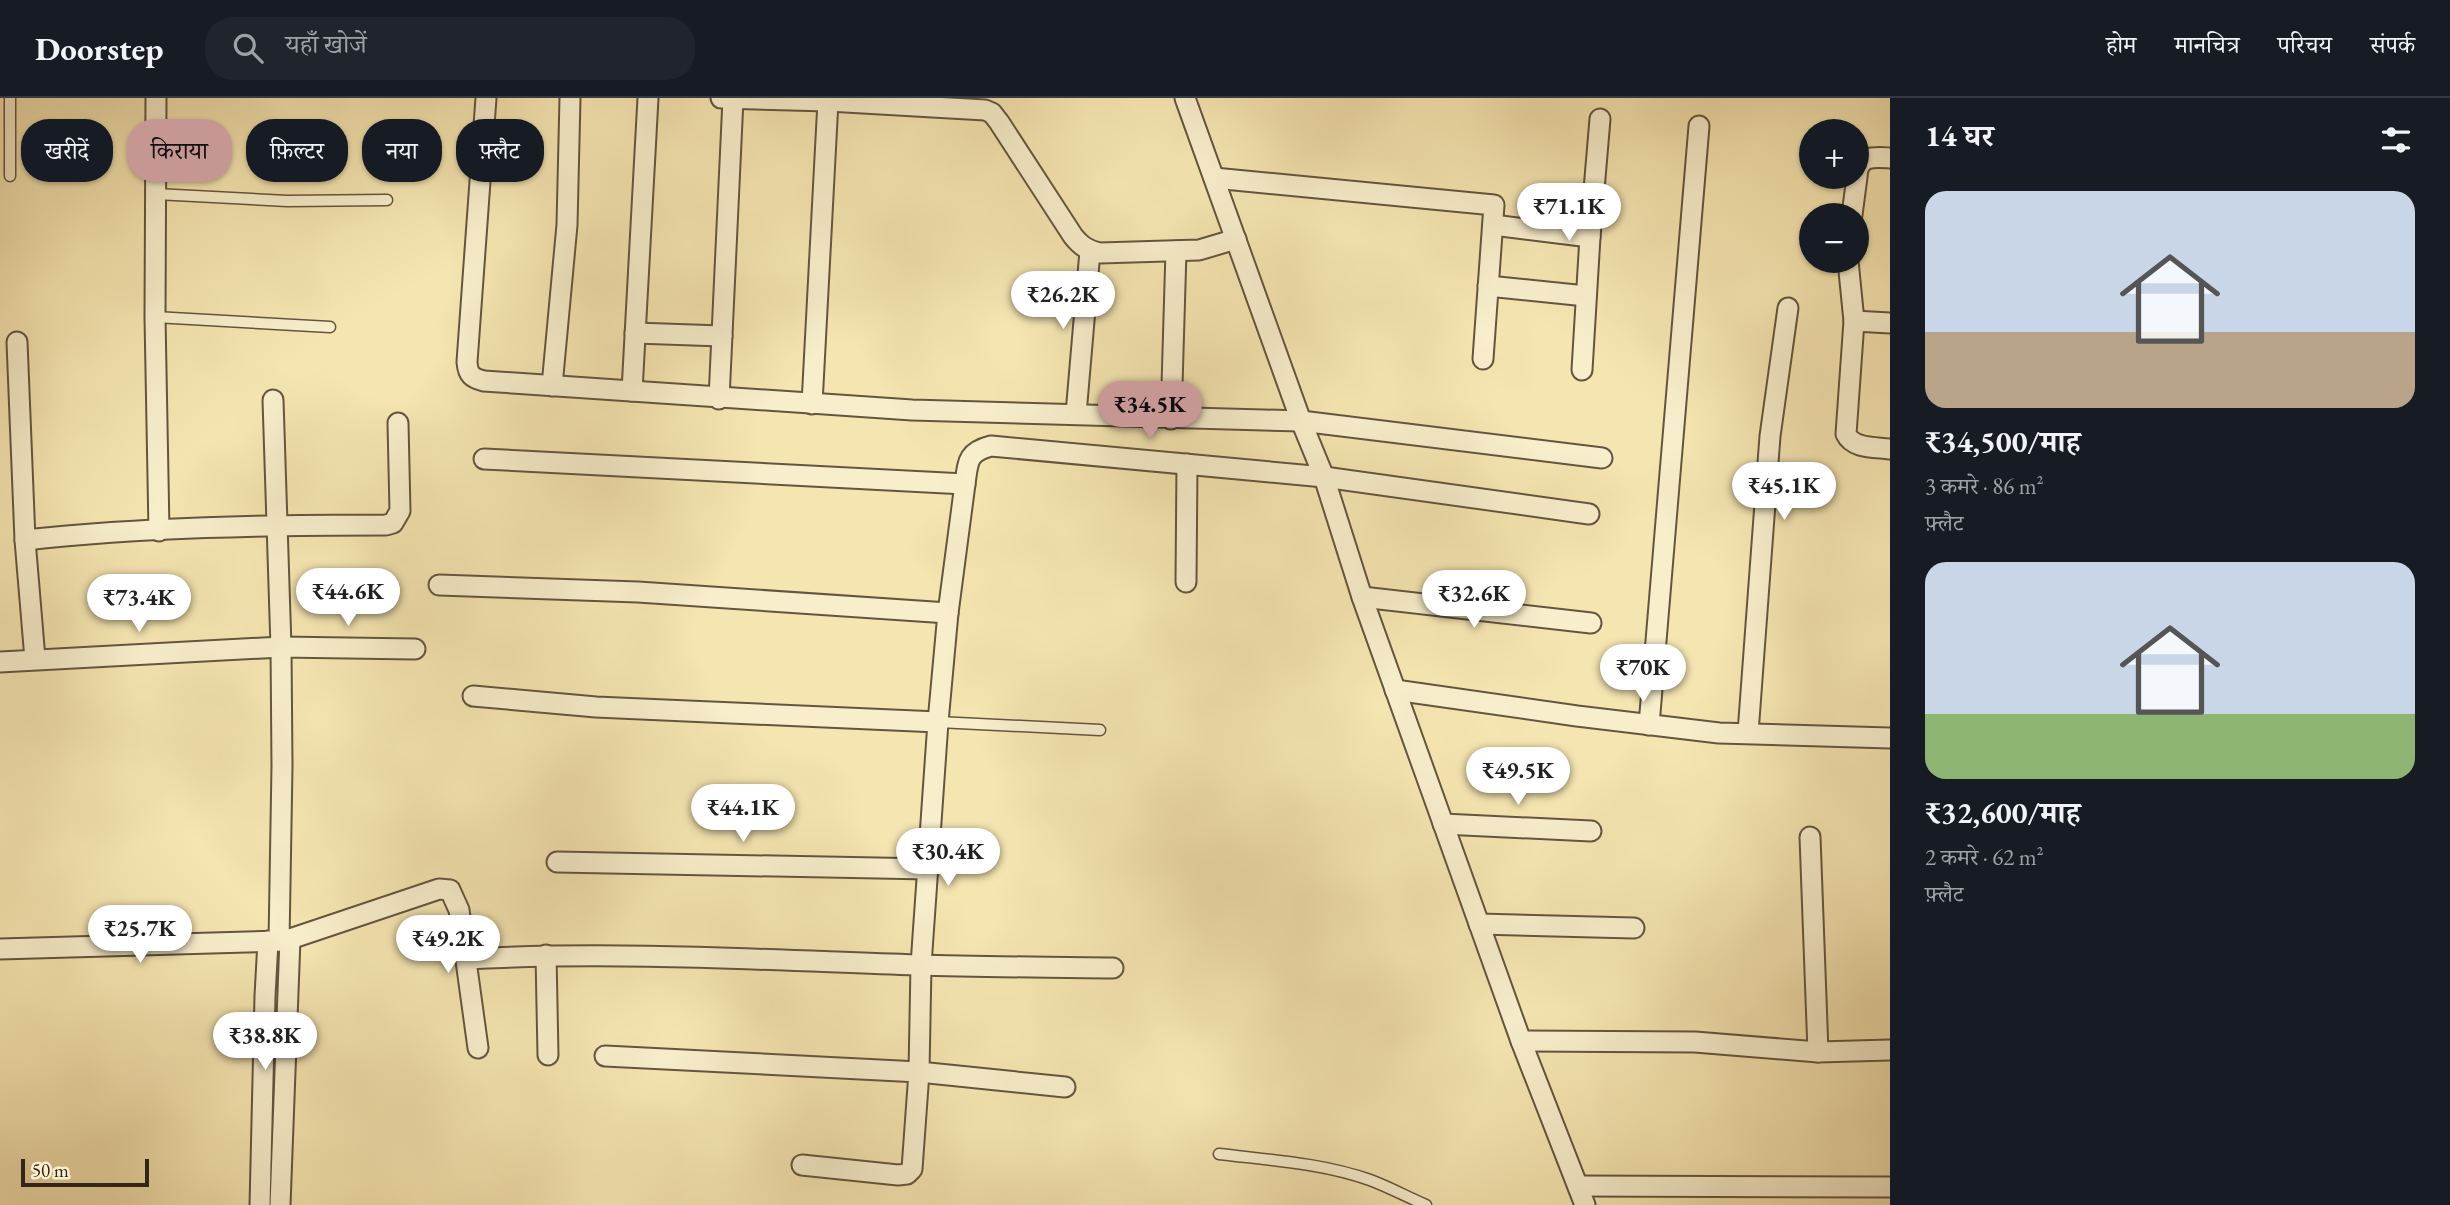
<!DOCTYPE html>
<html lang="hi">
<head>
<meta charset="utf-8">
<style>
	body { margin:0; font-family:"EB Garamond","Noto Serif Devanagari",serif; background:#20242c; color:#f1f3f6; height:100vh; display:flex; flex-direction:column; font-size:26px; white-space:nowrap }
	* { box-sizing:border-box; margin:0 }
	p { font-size:23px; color:#9ea1a6 }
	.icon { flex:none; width:38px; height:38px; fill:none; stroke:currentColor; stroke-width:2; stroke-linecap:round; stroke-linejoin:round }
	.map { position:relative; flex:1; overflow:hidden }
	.drawer { display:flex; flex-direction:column; background:#171b24; width:560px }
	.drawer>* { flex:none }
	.banner { position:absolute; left:21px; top:21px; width:665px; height:63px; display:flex; gap:14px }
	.fabs { position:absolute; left:1799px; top:21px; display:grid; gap:14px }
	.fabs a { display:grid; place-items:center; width:70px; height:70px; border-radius:50%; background:#171b24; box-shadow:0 2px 5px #0004; font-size:35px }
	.scale { position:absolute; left:21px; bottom:18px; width:128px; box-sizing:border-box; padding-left:7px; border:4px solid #342519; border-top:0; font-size:19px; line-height:24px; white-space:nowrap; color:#342519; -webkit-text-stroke:5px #f8eecc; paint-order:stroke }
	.price { position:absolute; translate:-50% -60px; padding:0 16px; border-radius:24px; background:#fff; color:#222; font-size:23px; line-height:46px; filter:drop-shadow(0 2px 4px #0008) }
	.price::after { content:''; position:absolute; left:50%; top:42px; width:21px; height:16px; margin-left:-10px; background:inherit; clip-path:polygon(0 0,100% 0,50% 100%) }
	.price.current { background:#c59692; color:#111 }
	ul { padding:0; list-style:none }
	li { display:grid; align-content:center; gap:14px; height:371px; padding:0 35px }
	li span { display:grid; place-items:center; height:217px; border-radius:21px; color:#555 }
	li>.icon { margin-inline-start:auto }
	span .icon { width:126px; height:126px; fill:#fffc; stroke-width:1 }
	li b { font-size:30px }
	h2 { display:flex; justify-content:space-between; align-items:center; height:84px; padding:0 35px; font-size:30px }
	.tag { padding:0 24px; border-radius:28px; background:#171b24; box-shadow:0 2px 5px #0004; font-size:24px; line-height:63px }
	.tag.current { background:#c59692; color:#111 }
	header { display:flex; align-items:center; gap:42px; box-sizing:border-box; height:98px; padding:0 35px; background:#171b24; border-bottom:2px solid #363941 }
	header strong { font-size:33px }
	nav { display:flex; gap:38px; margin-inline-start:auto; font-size:24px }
	.search { width:490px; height:63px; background:#20242c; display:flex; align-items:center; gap:18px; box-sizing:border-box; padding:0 24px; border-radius:28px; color:#9ea1a6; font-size:26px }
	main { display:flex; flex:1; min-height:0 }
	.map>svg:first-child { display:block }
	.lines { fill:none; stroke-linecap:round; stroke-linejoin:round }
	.service-casing { stroke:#64553f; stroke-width:13 }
	.minor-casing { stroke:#64553f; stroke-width:23 }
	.service { stroke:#f8eecc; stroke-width:10 }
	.minor { stroke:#f8eecc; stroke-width:19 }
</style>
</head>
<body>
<header>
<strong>Doorstep</strong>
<div class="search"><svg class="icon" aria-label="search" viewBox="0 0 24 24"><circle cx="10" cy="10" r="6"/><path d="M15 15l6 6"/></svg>यहाँ खोजें</div>
<nav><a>होम</a><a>मानचित्र</a><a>परिचय</a><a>संपर्क</a></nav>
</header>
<main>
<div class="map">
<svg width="1890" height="1107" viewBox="0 0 1890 1107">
	<rect width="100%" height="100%" fill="#f5e5b1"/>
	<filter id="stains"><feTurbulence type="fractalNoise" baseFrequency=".00286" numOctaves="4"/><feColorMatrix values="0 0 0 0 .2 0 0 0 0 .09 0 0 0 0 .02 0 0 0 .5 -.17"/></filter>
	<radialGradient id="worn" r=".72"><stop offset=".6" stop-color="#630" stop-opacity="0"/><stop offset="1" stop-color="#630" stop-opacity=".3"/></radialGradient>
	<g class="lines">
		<defs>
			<g id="service">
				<path d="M10,78V0"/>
				<path d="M156,96L287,103L387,102"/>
				<path d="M155,219L330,229"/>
				<path d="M938,624L1100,632"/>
				<path d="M1219,1056C1269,1062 1322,1065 1370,1082C1389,1089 1407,1099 1426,1107"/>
			</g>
			<g id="minor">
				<path d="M156,0L155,219L159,433"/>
				<path d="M486,0L467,264C468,277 472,280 484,283L912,312L1301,323L1602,360"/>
				<path d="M721,0L828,3L985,12L992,15L999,24L1073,138C1081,148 1087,152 1100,155L1199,152L1236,141"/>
				<path d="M1185,0L1301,323L1324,379L1362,499L1521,943L1585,1107"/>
				<path d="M1857,77C1859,57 1874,59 1890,60"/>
				<path d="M1214,80L1494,107L1483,261"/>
				<path d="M1852,117L1857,79"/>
				<path d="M1493,127L1590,139"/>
				<path d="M1848,163L1854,223L1846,336C1853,351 1875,349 1890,351"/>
				<path d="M1488,188L1586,198"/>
				<path d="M1854,223L1890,225"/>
				<path d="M635,235L722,238"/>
				<path d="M17,244L25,442L35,561"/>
				<path d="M1582,272L1590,139L1600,21"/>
				<path d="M552,288L567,127L570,0"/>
				<path d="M632,293L648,0"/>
				<path d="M719,301L733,1"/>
				<path d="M273,302L281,549L282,668L279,843"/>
				<path d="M812,306L828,3"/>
				<path d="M1076,316L1090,153"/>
				<path d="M1171,321L1176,153"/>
				<path d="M484,361L965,386"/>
				<path d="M25,442C145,429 266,427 386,427L393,425L400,413L398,325"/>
				<path d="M1186,484L1187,366"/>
				<path d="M439,487L638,494L948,515"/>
				<path d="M1362,499L1591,525"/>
				<path d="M0,564L281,549L415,551"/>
				<path d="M1395,592L1577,618L1719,635L1890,640"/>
				<path d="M473,598L596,609L938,624"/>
				<path d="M1649,627L1699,28"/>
				<path d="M1748,635L1770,338L1788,210"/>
				<path d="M1443,726L1591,733"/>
				<path d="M1810,739L1818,954"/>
				<path d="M557,764L929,771"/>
				<path d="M1479,826L1634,830"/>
				<path d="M0,851L279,843L290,841L439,791L450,792L459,812L478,950"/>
				<path d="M546,857L548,957"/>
				<path d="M466,861C617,853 766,862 917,867C982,869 1047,869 1113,870"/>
				<path d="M1521,943L1695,944L1818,954L1890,952"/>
				<path d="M605,958L919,974L1065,989"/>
				<path d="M802,1067L898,1077L907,1076L912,1071L919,974L921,867L938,624L948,515L965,386C968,364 967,354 991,348L1324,379L1589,416"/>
				<path d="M1578,1088L1890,1089"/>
				<path d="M260,1107L265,898L268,843"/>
				<path d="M280,1107L290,841"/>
			</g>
		</defs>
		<use href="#service" class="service-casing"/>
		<use href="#minor" class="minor-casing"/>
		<use href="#service" class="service"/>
		<use href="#minor" class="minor"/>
	</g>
	<rect width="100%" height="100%" filter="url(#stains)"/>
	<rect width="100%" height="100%" fill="url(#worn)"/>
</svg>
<div class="fabs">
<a>+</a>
<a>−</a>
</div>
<div class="scale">50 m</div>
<b class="price" style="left:1569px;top:145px">₹71.1K</b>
<b class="price" style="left:1063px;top:233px">₹26.2K</b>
<b class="price current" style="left:1150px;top:343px">₹34.5K</b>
<b class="price" style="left:1784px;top:424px">₹45.1K</b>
<b class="price" style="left:348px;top:530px">₹44.6K</b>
<b class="price" style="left:1474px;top:532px">₹32.6K</b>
<b class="price" style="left:139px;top:536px">₹73.4K</b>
<b class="price" style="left:1643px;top:606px">₹70K</b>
<b class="price" style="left:1518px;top:709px">₹49.5K</b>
<b class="price" style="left:743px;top:746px">₹44.1K</b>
<b class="price" style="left:948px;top:790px">₹30.4K</b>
<b class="price" style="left:140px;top:867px">₹25.7K</b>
<b class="price" style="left:448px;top:877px">₹49.2K</b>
<b class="price" style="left:265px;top:974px">₹38.8K</b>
<div class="banner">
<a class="tag">खरीदें</a>
<a class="tag current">किराया</a>
<a class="tag">फ़िल्टर</a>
<a class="tag">नया</a>
<a class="tag">फ़्लैट</a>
</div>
</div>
<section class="drawer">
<h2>14 घर<svg class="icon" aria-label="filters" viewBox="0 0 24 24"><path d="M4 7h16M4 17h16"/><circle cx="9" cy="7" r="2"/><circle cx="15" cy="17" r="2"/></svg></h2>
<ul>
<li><span style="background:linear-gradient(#c9d6e8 65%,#b9a48a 0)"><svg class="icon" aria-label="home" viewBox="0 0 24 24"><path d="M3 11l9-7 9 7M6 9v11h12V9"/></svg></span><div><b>₹34,500/माह</b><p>3 कमरे · 86 m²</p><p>फ़्लैट</p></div></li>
<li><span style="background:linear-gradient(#c9d6e8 70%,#8fb573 0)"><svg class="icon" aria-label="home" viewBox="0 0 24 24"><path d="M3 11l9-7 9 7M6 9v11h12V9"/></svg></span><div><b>₹32,600/माह</b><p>2 कमरे · 62 m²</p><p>फ़्लैट</p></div></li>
</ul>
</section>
</main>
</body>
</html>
